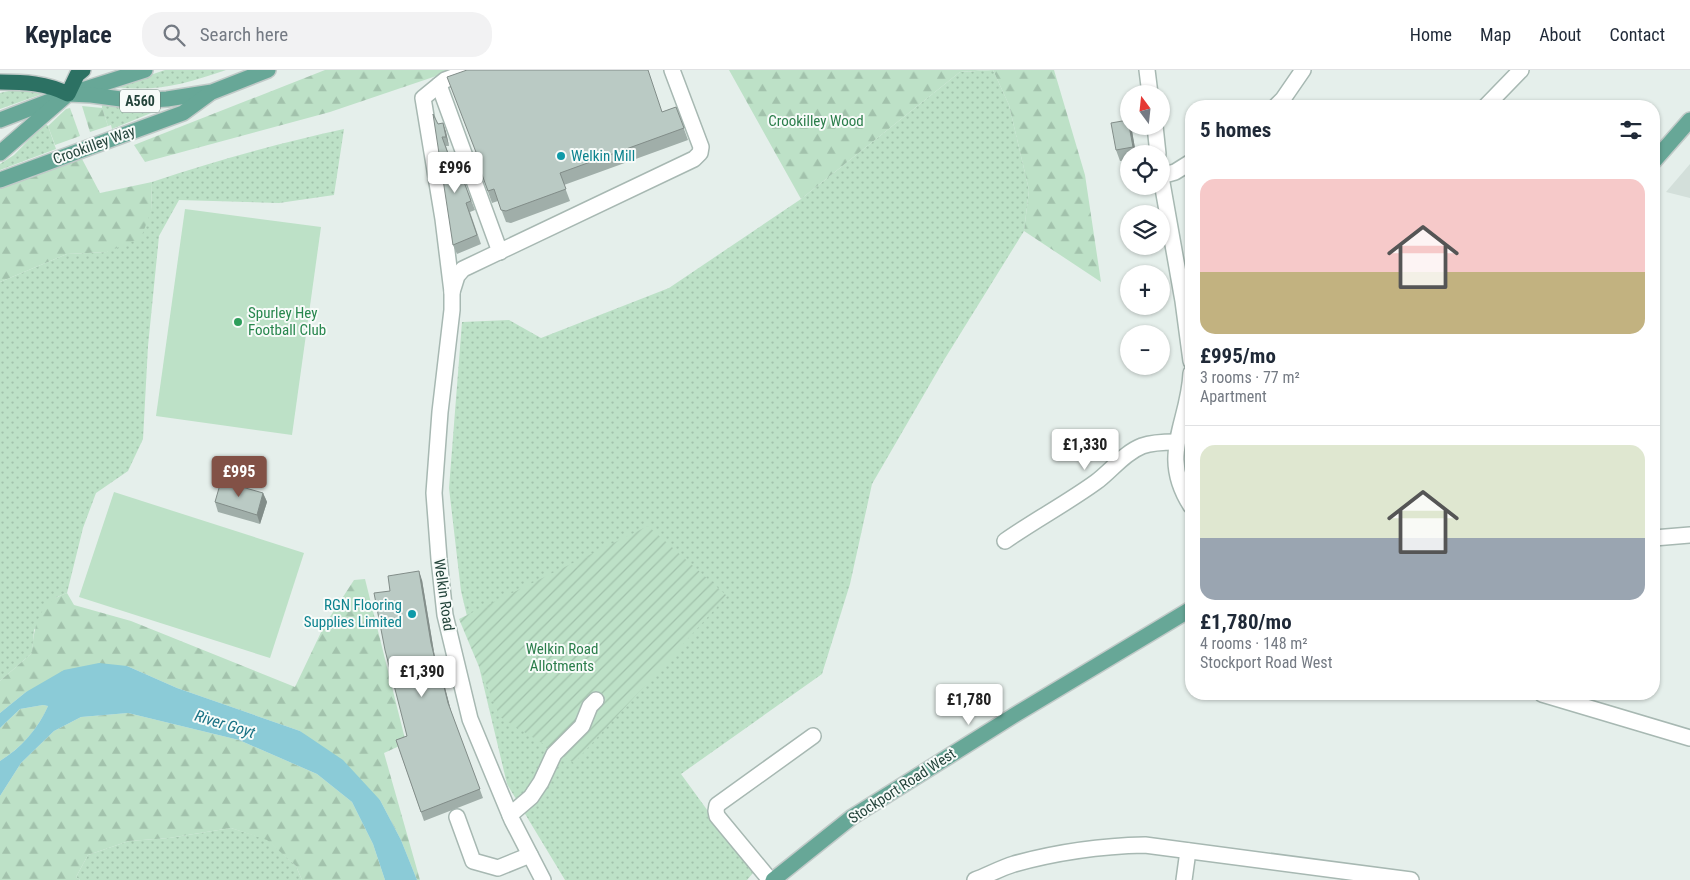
<!DOCTYPE html>
<html lang="en">
<head>
<meta charset="utf-8">
<style>
	body { margin:0; font-family:"Roboto Condensed",sans-serif; background:#f2f2f3; color:#1f2937; height:100vh; display:flex; flex-direction:column; font-size:19px; white-space:nowrap }
	* { box-sizing:border-box; margin:0 }
	p { font-size:16px; color:#747a83 }
	.icon { flex:none; width:28px; height:28px; fill:none; stroke:currentColor; stroke-width:2; stroke-linecap:round; stroke-linejoin:round }
	.map { position:relative; flex:1; overflow:hidden }
	.side { position:absolute; left:1185px; top:30px; width:475px; height:600px; display:flex; flex-direction:column; background:#fff; border-radius:20px; box-shadow:0 1px 4px #0004 }
	.side>* { flex:none }
	.needle { width:32px; rotate:345deg }
	.fabs { position:absolute; left:1120px; top:15px; display:grid; gap:10px }
	.fabs a { display:grid; place-items:center; width:50px; height:50px; border-radius:50%; background:#fff; box-shadow:0 1px 4px #0004; font-size:25px }
	.price { position:absolute; translate:-50% -42px; padding:0 11px; border-radius:5px; background:#fff; color:#222; font-size:16px; line-height:32px; filter:drop-shadow(0 1px 2px #0008) }
	.price::after { content:''; position:absolute; left:50%; top:30px; width:15px; height:11px; margin-left:-8px; background:inherit; clip-path:polygon(0 0,100% 0,50% 100%) }
	.price.on { background:#825146; color:#fff }
	ul { padding:0; list-style:none }
	li { display:grid; align-content:center; gap:10px; height:265px; padding:0 15px }
	li+li { border-top:1px solid #e0e1e3 }
	li span { display:grid; place-items:center; height:155px; border-radius:15px; color:#555 }
	li>.icon { margin-inline-start:auto }
	span .icon { width:90px; height:90px; fill:#fffc; stroke-width:1 }
	li b { font-size:21px }
	h2 { display:flex; justify-content:space-between; align-items:center; height:60px; padding:0 15px; font-size:21px }
	header { display:flex; align-items:center; gap:30px; box-sizing:border-box; height:70px; padding:0 25px; background:#fff; border-bottom:1px solid #e0e1e3 }
	header strong { font-size:24px }
	nav { display:flex; gap:28px; margin-inline-start:auto; font-size:18px }
	.search { width:350px; height:45px; background:#f2f2f3; display:flex; align-items:center; gap:12px; box-sizing:border-box; padding:0 18px; border-radius:20px; color:#747a83; font-size:19px }
	.map>svg:first-child { display:block }
	.built { fill:#d3dfda }
	.grass { fill:url(#grass-dots) }
	.forest { fill:url(#forest-firs) }
	.garden { fill:url(#garden-furrows) }
	.pitch { fill:#bde1c7 }
	.water { fill:#8bcbd7 }
	.lines { fill:none; stroke-linecap:round; stroke-linejoin:round }
	.minor-casing { stroke:#a7b8b2; stroke-width:18 }
	.major-casing { stroke:#c1cac8; stroke-width:18 }
	.highway-casing { stroke:#c1cac8; stroke-width:18 }
	.minor { stroke:#fff; stroke-width:15 }
	.major { stroke:#67a797; stroke-width:15 }
	.highway { stroke:#2c7163; stroke-width:15 }
	.wall { fill:#a0aea9 }
	.shaded-wall { fill:#828d89 }
	.building { fill:#bacac4; stroke:#828d89 }
	.culture-dot { fill:#0f9aa8; stroke:#f7fbf9; stroke-width:2 }
	.leisure-dot { fill:#2e9e5b; stroke:#f7fbf9; stroke-width:2 }
	.labels { text-anchor:middle; dominant-baseline:central; stroke-width:4; stroke-linejoin:round; paint-order:stroke }
	.shield { fill:#f7fbf9; stroke:#637a73; stroke-width:1 }
	.shield-label { font-size:14px; font-weight:bold; fill:#23433a }
	.park-label { font-size:15px; fill:#2a7d4a; stroke:#f7fbf9 }
	.street-label { font-size:15px; fill:#23433a; stroke:#f7fbf9 }
	.culture-label { font-size:15px; fill:#0d838f; stroke:#f7fbf9; text-anchor:start }
	.leisure-label { font-size:15px; fill:#27864d; stroke:#f7fbf9; text-anchor:start }
	.water-label { font-size:16px; font-style:italic; fill:#187184; stroke:#f7fbf9 }
</style>
</head>
<body>
<header>
<strong>Keyplace</strong>
<div class="search"><svg class="icon" aria-label="search" viewBox="0 0 24 24"><circle cx="10" cy="10" r="6"/><path d="M15 15l6 6"/></svg>Search here</div>
<nav><a>Home</a><a>Map</a><a>About</a><a>Contact</a></nav>
</header>
<div class="map">
<svg width="1690" height="810" viewBox="0 0 1690 810">
	<defs>
		<pattern id="grass-dots" width="8" height="8" patternUnits="userSpaceOnUse" patternTransform="scale(1.25)"><rect width="8" height="8" fill="#bde1c7"/><path d="M2 2h.1M6 6h.1" fill="none" stroke="#a2c2ac" stroke-width="1.8" stroke-linecap="round"/></pattern>
		<pattern id="forest-firs" width="22" height="20" patternUnits="userSpaceOnUse" patternTransform="scale(1.25)"><rect width="22" height="20" fill="#bde1c7"/><path d="M5 1l3.5 6h-7zM16 11l3.5 6h-7z" fill="#a2c2ac"/></pattern>
		<pattern id="garden-furrows" width="10" height="10" patternUnits="userSpaceOnUse" patternTransform="scale(1.25)"><rect width="10" height="10" fill="#bde1c7"/><path d="M-1 1l2-2M0 10L10 0M9 11l2-2" fill="none" stroke="#a2c2ac"/></pattern>
	</defs>
	<rect width="100%" height="100%" fill="#e5efeb"/>
	<path class="built" d="M1690,94V128L1666,122Z"/>
	<g class="grass">
		<path d="M165,0H226C185,14 158,22 115,17Z"/>
		<path d="M993,0L1009,35L1029,120L1024,161L944,290L872,414L850,514L822,604L681,704L753,803L747,810H565L507,714L461,521L449,418L462,252L509,250L541,268L669,218L801,129L960,2Z"/>
		<path d="M13,20H28L45,23L0,39V23Z"/>
		<path d="M102,33L129,38L153,37L155,38L156,41L112,59L111,55L108,56L102,38Z"/>
		<path d="M45,53L48,56L56,79L0,100V94L14,85Z"/>
		<path d="M344,59L334,125L279,133L179,130L159,166L148,276L143,369L128,401L96,423L83,458L67,523L57,527L34,560L32,583L0,611V212L67,184L107,182L151,141L152,112C215,91 279,73 344,59Z"/>
		<path d="M231,758L267,769L296,796L302,810H80L76,807L88,785L129,771L169,768Z"/>
	</g>
	<g class="forest">
		<path d="M325,0H454L330,42L145,92L134,75Z"/>
		<path d="M729,0H990L960,2L801,129Z"/>
		<path d="M993,0H1054L1085,105L1101,212L1024,161L1029,120L1009,35Z"/>
		<path d="M82,36L102,38L108,56L90,62Z"/>
		<path d="M70,38L80,66L55,75L48,56L66,39Z"/>
		<path d="M82,89L100,123L152,112L151,141L141,168L107,182L67,184L0,212V118Z"/>
		<path d="M365,509L406,673L384,683L420,810H417L401,770L380,730L300,661L177,618L127,596L26,622L0,643V611L32,583C34,556 38,533 67,523L74,535L131,551L295,617L324,556L354,510Z"/>
		<path d="M43,635L48,636C38,659 22,677 0,691V658L20,639Z"/>
		<path d="M128,643L239,670L317,704L352,732L373,774L385,810H302L296,796L267,770L231,758L169,768L129,771L88,785L76,807L80,810H0V726L21,693L54,661L81,647Z"/>
	</g>
	<path class="garden" d="M648,456L727,526L574,693L500,647L459,549Z"/>
	<g class="pitch">
		<path d="M185,139L321,157L292,365L156,346Z"/>
		<path d="M114,422L304,483L270,588L79,527Z"/>
	</g>
	<path class="water" d="M99,593L127,596L177,618L300,661L343,690L380,730L401,770L417,810H385L373,774L352,732L317,704L239,670L128,643L81,647L54,661L21,693L0,726V691C21,678 38,659 48,636L43,635L20,639L0,658V643L26,622L64,600Z"/>
	<g class="lines">
		<defs>
			<g id="minor">
				<path d="M472,0L445,10L423,28L443,149L452,222V240L440,342L434,423L439,489L445,545L470,649L512,750L543,810"/>
				<path d="M1147,0L1150,24"/>
				<path d="M439,15L500,182"/>
				<path d="M1276,36L1283,29L1303,0"/>
				<path d="M1486,36L1521,0"/>
				<path d="M1155,56L1158,84"/>
				<path d="M1161,106L1175,102L1191,92"/>
				<path d="M1161,107L1183,231L1191,291"/>
				<path d="M452,222L457,206L463,199L694,89L700,83L701,77L672,0"/>
				<path d="M1191,303C1189,353 1158,385 1191,436"/>
				<path d="M1654,468L1690,465"/>
				<path d="M1005,471C1035,450 1067,433 1096,412C1111,401 1124,383 1142,376C1153,372 1165,372 1176,372"/>
				<path d="M1542,624L1690,668"/>
				<path d="M510,745L531,727L541,712L554,684L582,656L590,636L596,630"/>
				<path d="M457,747L473,791L498,798L530,785"/>
				<path d="M770,810L717,746L716,741L717,735L813,666"/>
				<path d="M975,810C988,805 1001,798 1014,794C1057,782 1100,776 1145,775L1411,810"/>
				<path d="M1184,810L1188,781"/>
			</g>
			<g id="major">
				<path d="M79,21L145,0"/>
				<path d="M0,50L55,29"/>
				<path d="M0,83L68,24L91,25L136,31L167,29L212,22L268,0"/>
				<path d="M1654,91L1690,50"/>
				<path d="M0,110L183,43L209,24"/>
				<path d="M773,810L852,747L1013,646L1191,539"/>
			</g>
			<path id="highway" d="M0,12C24,12 46,13 68,24L77,5L83,0"/>
		</defs>
		<use href="#minor" class="minor-casing"/>
		<use href="#major" class="major-casing"/>
		<use href="#highway" class="highway-casing"/>
		<use href="#minor" class="minor"/>
		<use href="#major" class="major"/>
		<use href="#highway" class="highway"/>
	</g>
	<g class="wall">
		<path d="M676,37L688,70L564,115L570,131L511,153L506,152L498,131L492,133L477,91L662,42Z"/>
		<path d="M1128,50L1129,56H1130L1132,61L1136,84H1129V90L1120,91L1116,80Z"/>
		<path d="M443,53L446,62L449,76H446L455,103L460,101L475,140L470,142L481,174L457,184L453,175L438,54Z"/>
		<path d="M263,423L267,432L260,454L218,442L215,432Z"/>
		<path d="M422,510L434,582L437,594L441,602L451,641L483,728L424,751L396,670L407,666L390,521Z"/>
	</g>
	<g class="shaded-wall">
		<path d="M443,53L446,62L449,76L446,67Z"/>
		<path d="M1129,56H1130L1132,61L1136,84H1135L1133,77Z"/>
		<path d="M263,423L267,432L260,454L257,445Z"/>
		<path d="M419,501L422,510L434,582L440,603L431,573Z"/>
		<path d="M438,593L441,602L451,641L448,633Z"/>
	</g>
	<g class="building">
		<path d="M467,0H648L662,42L676,37L684,58L560,103L566,119L506,141L501,140L494,119L488,121L477,91L479,90L447,7Z"/>
		<path d="M433,44L438,54L443,53L446,67H442L455,103L460,101L471,131L466,133L477,165L453,175Z"/>
		<path d="M1128,50L1133,77L1116,80L1111,53Z"/>
		<path d="M221,411L263,423L257,445L215,432Z"/>
		<path d="M419,501L431,573L436,594L438,593L448,633L480,719L421,742L396,670L407,666L385,580L374,523L390,521L388,506Z"/>
	</g>
	<g class="culture-dot">
		<circle cx="561" cy="86" r="5"/>
		<circle cx="412" cy="544" r="5"/>
	</g>
	<circle class="leisure-dot" cx="238" cy="252" r="5"/>
	<g class="labels">
		<rect class="shield" x="120" y="19.5" width="40" height="23" rx="4"/>
		<g class="shield-label">
			<text x="140" y="31">A560</text>
		</g>
		<g class="park-label">
			<text x="816" y="51">Crookilley Wood</text>
			<text x="562" y="579">Welkin Road<tspan x="562" dy="17">Allotments</tspan></text>
		</g>
		<g class="street-label">
			<text transform="translate(94 75) rotate(-20)">Crookilley Way</text>
			<text transform="translate(444 525) rotate(82)">Welkin Road</text>
			<text transform="translate(902 716) rotate(-33)">Stockport Road West</text>
		</g>
		<g class="culture-label">
			<text x="571" y="86">Welkin Mill</text>
			<text x="402" y="535" text-anchor="end">RGN Flooring<tspan x="402" dy="17">Supplies Limited</tspan></text>
		</g>
		<g class="leisure-label">
			<text x="248" y="243">Spurley Hey<tspan x="248" dy="17">Football Club</tspan></text>
		</g>
		<g class="water-label">
			<text transform="translate(225 654) rotate(17)">River Goyt</text>
		</g>
	</g>
</svg>
<div class="fabs">
<a><svg class="needle" viewBox="-14 -14 28 28"><path d="M0-13l5 13h-10z" fill="#e53935"/><path d="M0 13l5-13h-10z" fill="#747a83"/></svg></a>
<a><svg class="icon" aria-label="locate" viewBox="0 0 24 24"><circle cx="12" cy="12" r="6"/><path d="M12 2v4M12 18v4M2 12h4M18 12h4"/></svg></a>
<a><svg class="icon" aria-label="layers" viewBox="0 0 24 24"><path d="M12 4l9 5-9 5-9-5zM3 14l9 5 9-5"/></svg></a>
<a>+</a>
<a>−</a>
</div>
<b class="price" style="left:455px;top:124px">£996</b>
<b class="price" style="left:1085px;top:401px">£1,330</b>
<b class="price on" style="left:239px;top:428px">£995</b>
<b class="price" style="left:422px;top:628px">£1,390</b>
<b class="price" style="left:969px;top:656px">£1,780</b>
<section class="side">
<h2>5 homes<svg class="icon" aria-label="filters" viewBox="0 0 24 24"><path d="M4 7h16M4 17h16"/><circle cx="9" cy="7" r="2"/><circle cx="15" cy="17" r="2"/></svg></h2>
<ul>
<li><span style="background:linear-gradient(#f6c9c9 60%,#c2b280 0)"><svg class="icon" aria-label="home" viewBox="0 0 24 24"><path d="M3 11l9-7 9 7M6 9v11h12V9"/></svg></span><div><b>£995/mo</b><p>3 rooms · 77 m²</p><p>Apartment</p></div></li>
<li><span style="background:linear-gradient(#dfe7d0 60%,#9aa5b1 0)"><svg class="icon" aria-label="home" viewBox="0 0 24 24"><path d="M3 11l9-7 9 7M6 9v11h12V9"/></svg></span><div><b>£1,780/mo</b><p>4 rooms · 148 m²</p><p>Stockport Road West</p></div></li>
</ul>
</section>
</div>
</body>
</html>
